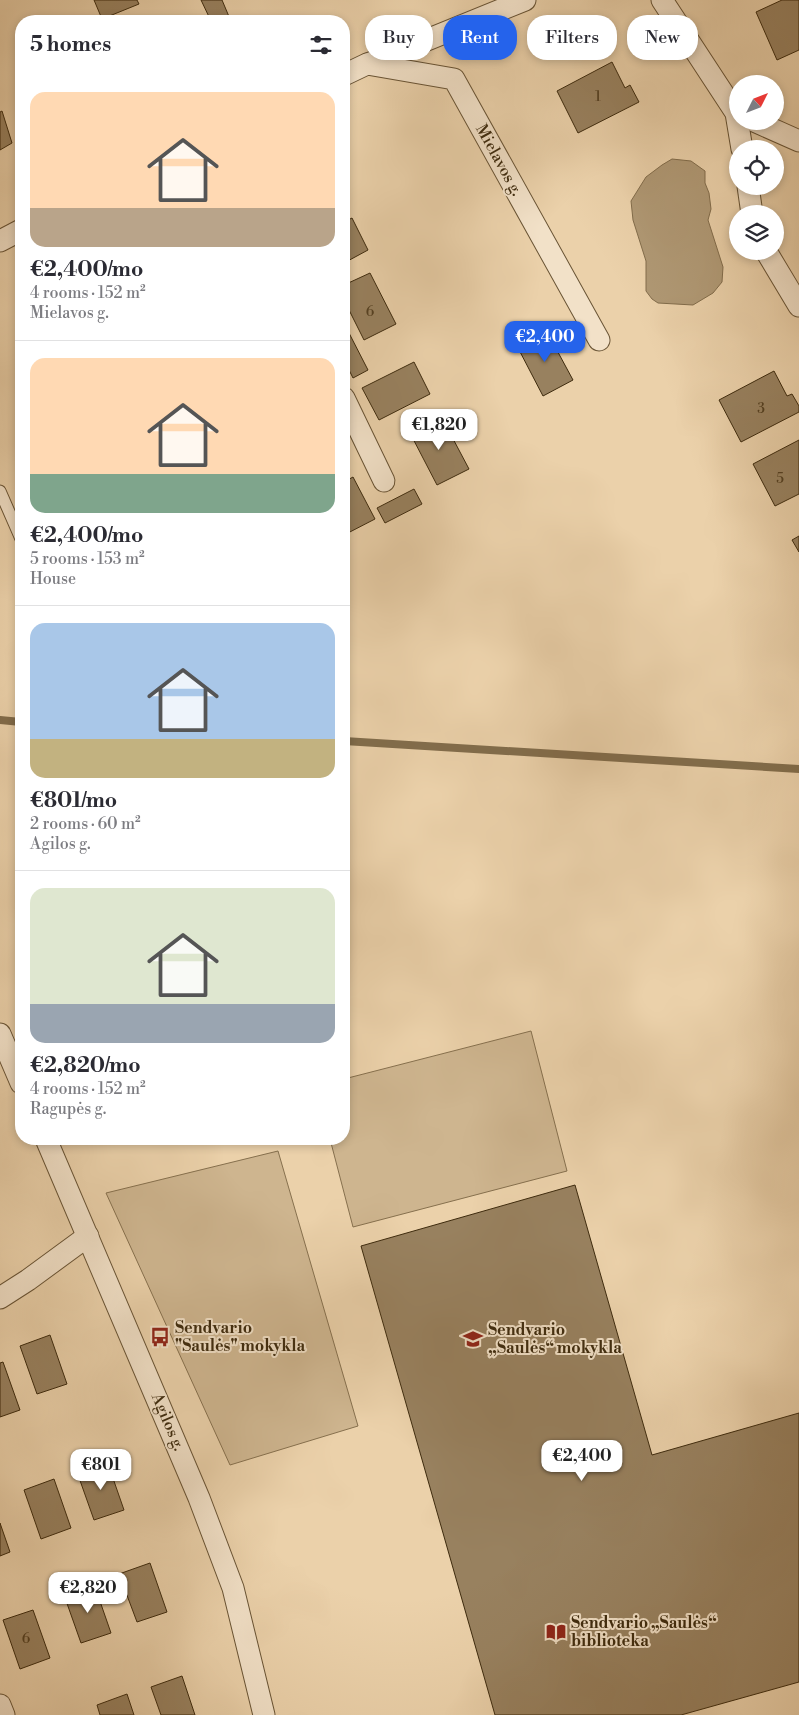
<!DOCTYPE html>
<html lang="en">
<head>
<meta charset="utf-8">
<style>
	body { margin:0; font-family:"Libre Bodoni",serif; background:#f2f2f3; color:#2b2b33; height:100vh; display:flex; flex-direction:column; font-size:19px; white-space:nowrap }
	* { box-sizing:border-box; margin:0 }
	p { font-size:16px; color:#7c7c81 }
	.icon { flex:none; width:28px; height:28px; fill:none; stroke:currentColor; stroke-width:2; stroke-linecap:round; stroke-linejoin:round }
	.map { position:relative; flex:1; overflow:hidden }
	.side { position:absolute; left:15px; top:15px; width:335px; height:1130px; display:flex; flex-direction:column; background:#fff; border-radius:20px; box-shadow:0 2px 8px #0003 }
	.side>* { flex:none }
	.guide { position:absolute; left:365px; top:15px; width:359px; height:45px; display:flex; gap:10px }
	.needle { width:32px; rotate:48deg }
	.fabs { position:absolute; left:729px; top:75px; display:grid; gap:10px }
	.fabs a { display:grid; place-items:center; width:55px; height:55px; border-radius:50%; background:#fff; box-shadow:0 2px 8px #0003; font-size:25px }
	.price { position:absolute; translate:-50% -42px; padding:0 11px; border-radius:10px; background:#fff; color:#222; font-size:16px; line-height:32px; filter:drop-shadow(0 1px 2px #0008) }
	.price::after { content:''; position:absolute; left:50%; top:30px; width:15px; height:11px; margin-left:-8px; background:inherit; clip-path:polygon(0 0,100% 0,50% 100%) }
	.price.selected { background:#2563eb; color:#fff }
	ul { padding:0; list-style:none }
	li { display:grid; align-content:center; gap:10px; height:265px; padding:0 15px }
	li+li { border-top:1px solid #e1e1e2 }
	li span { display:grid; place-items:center; height:155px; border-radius:15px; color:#555 }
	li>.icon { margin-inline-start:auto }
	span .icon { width:90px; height:90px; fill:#fffc; stroke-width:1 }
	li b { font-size:21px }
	h2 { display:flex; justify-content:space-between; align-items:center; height:60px; padding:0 15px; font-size:21px }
	.tag { padding:0 18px; border-radius:20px; background:#fff; box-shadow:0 2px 8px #0003; font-size:18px; line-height:45px }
	.tag.selected { background:#2563eb; color:#fff }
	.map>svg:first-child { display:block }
	.green { fill:#ceb58f; stroke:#86704e }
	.water { fill:#b09975; stroke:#826d4c }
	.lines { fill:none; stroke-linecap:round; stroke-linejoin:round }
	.stream { stroke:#826d4c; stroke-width:8 }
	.building { fill:#98815f; stroke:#3e2b0e }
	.lane-casing { stroke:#695435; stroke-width:13 }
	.street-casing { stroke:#695435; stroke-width:23 }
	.lane { stroke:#f2e1c8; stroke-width:11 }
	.street { stroke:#f2e1c8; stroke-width:21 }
	.labels { text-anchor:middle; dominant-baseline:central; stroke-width:4; stroke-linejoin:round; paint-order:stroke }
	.number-label { font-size:14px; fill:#544022 }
	.street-label { font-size:16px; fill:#3e2b0e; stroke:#f2e1c8 }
	.poi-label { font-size:16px; font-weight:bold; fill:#3e2b0e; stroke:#f2e1c8; text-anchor:start }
</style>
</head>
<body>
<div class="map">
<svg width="799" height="1715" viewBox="0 0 799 1715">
	<rect width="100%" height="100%" fill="#ebd1aa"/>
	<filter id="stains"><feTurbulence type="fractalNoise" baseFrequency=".004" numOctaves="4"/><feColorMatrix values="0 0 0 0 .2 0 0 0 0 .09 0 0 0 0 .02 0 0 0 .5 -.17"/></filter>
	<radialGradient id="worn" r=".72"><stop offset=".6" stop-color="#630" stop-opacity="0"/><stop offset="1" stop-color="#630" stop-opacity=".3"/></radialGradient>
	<g class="green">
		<path d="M531,1031L567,1171L353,1227L330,1139H344V1079Z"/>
		<path d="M278,1151L358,1426L230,1465L106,1193Z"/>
	</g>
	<path class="water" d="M672,159L691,161L705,171V183L709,193L711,209L708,220L723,267L722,282L713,293L693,305L658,303L652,299L646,291V261L633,220L631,201L646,177L662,165Z"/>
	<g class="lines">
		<g class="stream">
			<path d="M0,720L21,722"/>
			<path d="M344,741L799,769"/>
		</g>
	</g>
	<g class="building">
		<path d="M94,0H137L139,4L102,19Z"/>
		<path d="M201,0H222L230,19L224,21H211Z"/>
		<path d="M782,0H799V50L777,60L756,12Z"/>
		<path d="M612,62L625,88L630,85L639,102L578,133L557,91Z"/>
		<path d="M2,111L12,143L0,150V112Z"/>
		<path d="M352,218L368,250L344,263V222Z"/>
		<path d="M370,273L396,324L364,340L344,300V285Z"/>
		<path d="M546,330L573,380L543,396L517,346Z"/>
		<path d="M349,333L368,370L353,378L344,360V336Z"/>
		<path d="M414,362L430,394L379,420L362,388Z"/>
		<path d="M774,371L787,396L792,394L799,406V412L741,442L719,400Z"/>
		<path d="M442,418L469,469L437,485L410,433Z"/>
		<path d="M799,440V494L775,506L753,464Z"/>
		<path d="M353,477L375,519L344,535V482Z"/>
		<path d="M414,489L422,504L385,523L377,508Z"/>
		<path d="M799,536V552L792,540Z"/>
		<path d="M575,1185L652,1455L799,1413V1682L681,1715H495L361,1246Z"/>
		<path d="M50,1335L67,1384L37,1394L20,1346Z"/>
		<path d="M3,1362L20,1410L0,1417V1363Z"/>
		<path d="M107,1461L124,1510L94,1520L77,1472Z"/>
		<path d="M54,1479L71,1528L41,1539L24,1490Z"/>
		<path d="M0,1523L10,1552L0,1556Z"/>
		<path d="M150,1563L167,1612L137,1622L119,1574Z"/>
		<path d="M94,1584L111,1633L81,1643L64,1595Z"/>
		<path d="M33,1610L50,1658L20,1669L3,1620Z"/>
		<path d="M182,1676L195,1715H161L151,1687Z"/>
		<path d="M127,1694L134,1715H100L97,1705Z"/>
	</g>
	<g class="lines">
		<defs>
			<path id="lane" d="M0,491L21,539"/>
			<g id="street">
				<path d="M662,0L736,113L742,149"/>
				<path d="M368,64L525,0"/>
				<path d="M344,75L367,64L454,79L599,340"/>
				<path d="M754,121L799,141"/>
				<path d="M748,186L752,214"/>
				<path d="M0,241L21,230"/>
				<path d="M766,251L799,306"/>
				<path d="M344,398L384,481"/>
				<path d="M0,1034L21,1083"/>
				<path d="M46,1139L199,1498L233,1588L264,1715"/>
				<path d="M0,1298L28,1280L88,1236"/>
				<path d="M0,1705L4,1715"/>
			</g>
		</defs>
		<use href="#lane" class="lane-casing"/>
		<use href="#street" class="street-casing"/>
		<use href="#lane" class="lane"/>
		<use href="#street" class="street"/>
	</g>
	<defs>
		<symbol id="bus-bare" viewBox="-9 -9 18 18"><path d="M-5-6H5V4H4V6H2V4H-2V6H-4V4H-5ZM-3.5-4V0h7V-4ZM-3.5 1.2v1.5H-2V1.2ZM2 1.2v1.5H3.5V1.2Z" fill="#8f2418" stroke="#f2e1c8" stroke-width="2.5" paint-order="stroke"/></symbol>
		<symbol id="school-bare" viewBox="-9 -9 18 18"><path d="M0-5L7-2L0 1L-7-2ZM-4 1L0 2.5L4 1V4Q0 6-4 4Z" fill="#8f2418" stroke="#f2e1c8" stroke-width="2.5" paint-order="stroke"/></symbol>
		<symbol id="library-bare" viewBox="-9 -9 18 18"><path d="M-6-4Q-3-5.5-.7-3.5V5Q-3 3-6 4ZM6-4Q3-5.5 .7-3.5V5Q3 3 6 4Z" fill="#8f2418" stroke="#f2e1c8" stroke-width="2.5" paint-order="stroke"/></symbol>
	</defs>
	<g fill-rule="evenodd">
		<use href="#bus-bare" x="146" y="1323" width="28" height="28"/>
		<use href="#school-bare" x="459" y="1325" width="28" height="28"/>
		<use href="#library-bare" x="542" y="1618" width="28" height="28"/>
	</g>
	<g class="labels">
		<g class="number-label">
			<text x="598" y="97">1</text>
			<text x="370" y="312">6</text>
			<text x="761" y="409">3</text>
			<text x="780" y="479">5</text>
			<text x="26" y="1639">6</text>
		</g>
		<g class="street-label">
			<text transform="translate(499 160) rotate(61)">Mielavos g.</text>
			<text transform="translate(168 1422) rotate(67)">Agilos g.</text>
		</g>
		<g class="poi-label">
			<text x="175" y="1328">Sendvario<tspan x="175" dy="18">"Saulės" mokykla</tspan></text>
			<text x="488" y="1330">Sendvario<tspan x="488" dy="18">„Saulės“ mokykla</tspan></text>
			<text x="571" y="1623">Sendvario „Saulės“<tspan x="571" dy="18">biblioteka</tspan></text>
		</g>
	</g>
	<rect width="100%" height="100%" filter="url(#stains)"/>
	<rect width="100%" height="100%" fill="url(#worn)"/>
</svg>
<div class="fabs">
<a><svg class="needle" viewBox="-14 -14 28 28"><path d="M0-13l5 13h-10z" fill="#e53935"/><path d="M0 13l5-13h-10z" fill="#7c7c81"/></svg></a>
<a><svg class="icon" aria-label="locate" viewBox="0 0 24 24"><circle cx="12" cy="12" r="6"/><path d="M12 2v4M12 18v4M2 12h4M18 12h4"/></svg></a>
<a><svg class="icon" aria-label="layers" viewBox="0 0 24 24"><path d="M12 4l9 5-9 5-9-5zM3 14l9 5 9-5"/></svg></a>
</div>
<b class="price selected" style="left:545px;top:363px">€2,400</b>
<b class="price" style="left:439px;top:451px">€1,820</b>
<b class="price" style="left:582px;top:1482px">€2,400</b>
<b class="price" style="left:101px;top:1491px">€801</b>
<b class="price" style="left:88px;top:1614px">€2,820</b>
<div class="guide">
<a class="tag">Buy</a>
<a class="tag selected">Rent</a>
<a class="tag">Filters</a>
<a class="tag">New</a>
</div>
<section class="side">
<h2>5 homes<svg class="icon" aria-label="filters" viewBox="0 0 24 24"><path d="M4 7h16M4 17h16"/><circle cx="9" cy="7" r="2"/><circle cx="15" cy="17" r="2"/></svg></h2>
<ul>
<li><span style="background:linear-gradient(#ffd9b3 75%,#b9a48a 0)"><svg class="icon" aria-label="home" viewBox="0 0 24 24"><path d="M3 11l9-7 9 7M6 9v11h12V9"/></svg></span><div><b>€2,400/mo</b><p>4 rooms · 152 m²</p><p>Mielavos g.</p></div></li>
<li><span style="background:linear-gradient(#ffd9b3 75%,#7fa58c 0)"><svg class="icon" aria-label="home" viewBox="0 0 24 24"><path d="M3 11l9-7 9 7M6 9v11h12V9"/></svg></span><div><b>€2,400/mo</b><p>5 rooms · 153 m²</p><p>House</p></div></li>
<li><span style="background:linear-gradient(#a9c7e8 75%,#c2b280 0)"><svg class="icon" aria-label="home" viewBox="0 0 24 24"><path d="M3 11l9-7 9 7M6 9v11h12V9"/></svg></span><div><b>€801/mo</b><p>2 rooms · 60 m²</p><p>Agilos g.</p></div></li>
<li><span style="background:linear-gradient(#dfe7d0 75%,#9aa5b1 0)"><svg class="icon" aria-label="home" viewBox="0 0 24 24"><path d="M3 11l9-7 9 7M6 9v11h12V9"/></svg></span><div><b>€2,820/mo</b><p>4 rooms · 152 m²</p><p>Ragupės g.</p></div></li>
</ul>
</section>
</div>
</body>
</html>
